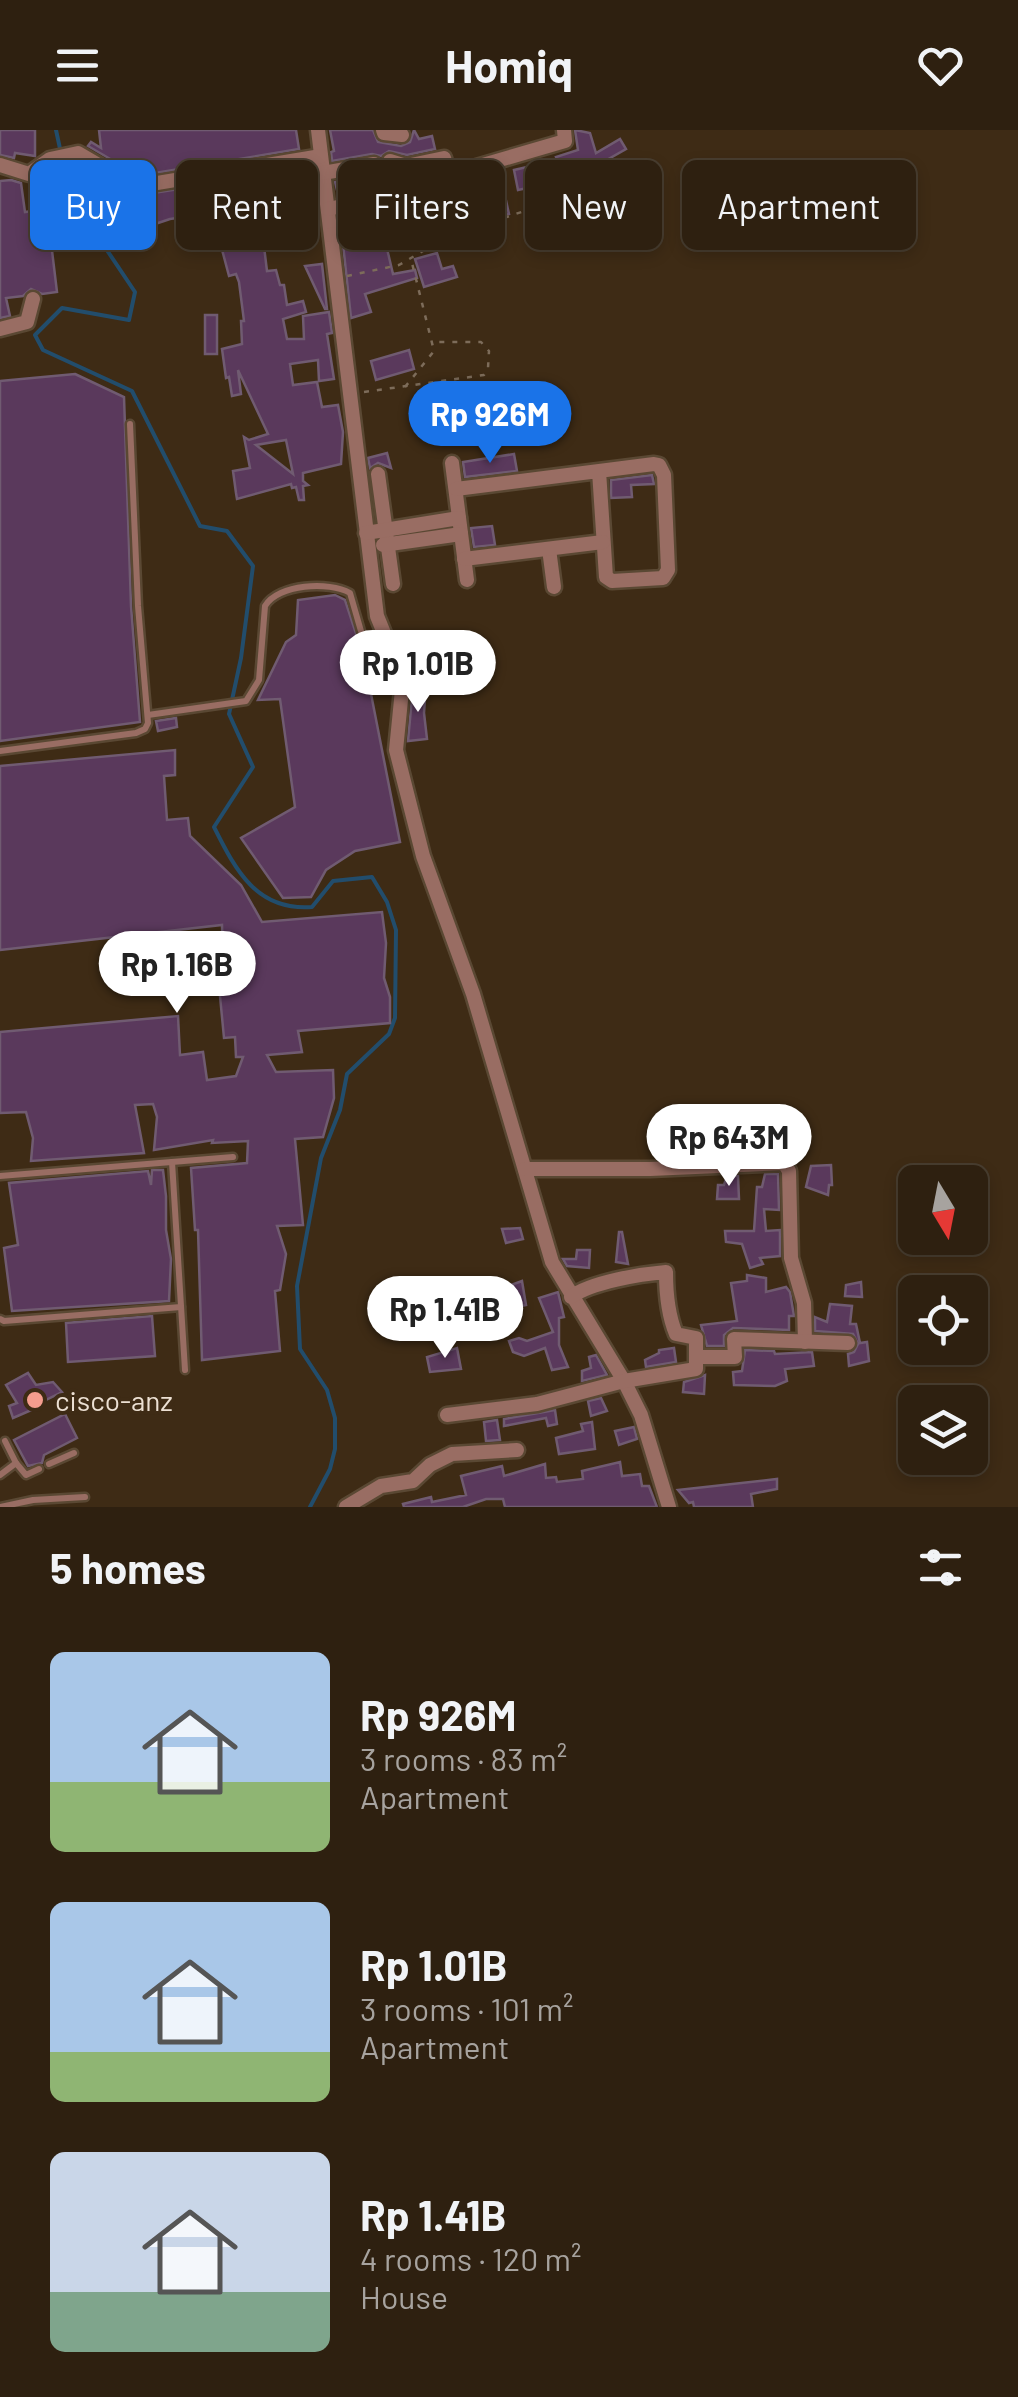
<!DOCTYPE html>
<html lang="en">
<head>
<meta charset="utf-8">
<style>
	body { margin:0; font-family:Barlow,sans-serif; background:#362819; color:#f1f3f6; height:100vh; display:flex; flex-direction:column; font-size:38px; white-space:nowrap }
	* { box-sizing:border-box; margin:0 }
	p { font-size:32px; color:#a7a39f }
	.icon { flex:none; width:55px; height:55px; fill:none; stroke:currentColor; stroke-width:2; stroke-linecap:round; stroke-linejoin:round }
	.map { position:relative; height:1377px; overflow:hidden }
	.side { display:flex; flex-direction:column; background:#2e2010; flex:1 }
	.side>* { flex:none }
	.top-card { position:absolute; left:30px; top:30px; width:960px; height:90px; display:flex; gap:20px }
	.needle { width:65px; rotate:170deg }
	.buttons { position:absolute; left:898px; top:1035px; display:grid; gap:20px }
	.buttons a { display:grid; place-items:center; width:90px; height:90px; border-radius:15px; background:#2e2010; box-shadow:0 5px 15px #0003,0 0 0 2px #493e30; font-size:50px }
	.price { position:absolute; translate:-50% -85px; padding:0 22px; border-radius:35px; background:#fff; color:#222; font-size:32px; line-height:65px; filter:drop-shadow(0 2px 5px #0008) }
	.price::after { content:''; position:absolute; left:50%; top:60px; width:30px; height:22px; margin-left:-15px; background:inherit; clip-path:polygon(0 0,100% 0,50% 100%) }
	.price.on { background:#1a73e8; color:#fff }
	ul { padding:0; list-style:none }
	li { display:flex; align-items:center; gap:30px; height:250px; padding:0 50px }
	li span { display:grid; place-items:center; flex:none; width:280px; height:200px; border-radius:15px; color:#555 }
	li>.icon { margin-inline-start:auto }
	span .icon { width:120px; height:120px; fill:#fffc; stroke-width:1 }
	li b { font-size:42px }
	h2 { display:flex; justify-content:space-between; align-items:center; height:120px; padding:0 50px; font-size:42px }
	.chip { padding:0 35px; border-radius:15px; background:#2e2010; box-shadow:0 5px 15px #0003,0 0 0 2px #493e30; font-size:35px; line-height:90px }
	.chip.on { background:#1a73e8; color:#fff }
	header { display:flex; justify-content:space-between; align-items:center; height:130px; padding:0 50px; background:#2e2010; font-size:45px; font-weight:700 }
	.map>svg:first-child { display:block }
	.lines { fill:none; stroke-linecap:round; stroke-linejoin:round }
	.stream { stroke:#224d6c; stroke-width:4 }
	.building { fill:#5a395c; stroke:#705b71; stroke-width:2.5; fill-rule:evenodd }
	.service-casing { stroke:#5a4833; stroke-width:11 }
	.minor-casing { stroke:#5a4833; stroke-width:19 }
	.path { stroke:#7d6c5a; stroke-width:2.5; stroke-dasharray:5 8; stroke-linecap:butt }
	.service { stroke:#996d63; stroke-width:6 }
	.minor { stroke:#996d63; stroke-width:14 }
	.poi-dot { fill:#f59d8e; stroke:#3e2b15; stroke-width:4 }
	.labels { text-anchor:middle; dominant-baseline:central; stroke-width:8; stroke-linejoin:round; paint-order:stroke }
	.poi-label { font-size:28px; fill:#ece0d3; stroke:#3e2b15; text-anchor:start }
</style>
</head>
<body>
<header><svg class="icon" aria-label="menu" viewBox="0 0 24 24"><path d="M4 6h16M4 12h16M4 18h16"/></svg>Homiq<svg class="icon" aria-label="heart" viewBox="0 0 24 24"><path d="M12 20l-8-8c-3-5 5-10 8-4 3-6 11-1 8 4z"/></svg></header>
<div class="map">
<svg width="1018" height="1377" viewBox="0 0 1018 1377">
	<rect width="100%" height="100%" fill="#3e2b15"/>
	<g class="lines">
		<path class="stream" d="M56,0L70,65L135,162L129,190L62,178L35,205L43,220L132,261L200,396L227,401L253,436L241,528L229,584L253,637L214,697C236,741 257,781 312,777L333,751L372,747L387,772L396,800L395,888L389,904L347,944L340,980L321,1028L297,1156L300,1219L327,1260L335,1288V1319L330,1339L310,1377"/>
	</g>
	<g class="building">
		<path d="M0,0H35V26L15,23L14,28L0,25Z"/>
		<path d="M99,0H296L299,19L143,45L142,39L129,40L88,16L91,12L101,18Z"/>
		<path d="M330,0H373L378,12L401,16L410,12L414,0L419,9L432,6L435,19L407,25L389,21L381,26L372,24L332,31L331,22L334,21Z"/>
		<path d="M575,0L590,3L596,23L620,9L626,19L598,35L600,39L582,49L576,37L562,42L556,27L578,20Z"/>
		<path d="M527,37L532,57L518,60L514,40Z"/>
		<path d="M383,39L390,42L391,55L378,58L377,51L337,60L335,52L376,44Z"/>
		<path d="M300,40L301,45H304L313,114L286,118L283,99L300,94L296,66L270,70L269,64L224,69L225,81L170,89L143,98L140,81H136L134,66Z"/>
		<path d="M11,50L21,53L25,82L47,79L57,162L42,164L31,159L23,166L6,168L10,186L0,188V51Z"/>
		<path d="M505,66L509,84L460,93L457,76Z"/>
		<path d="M262,100L267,141L276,140L280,155H284L287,175L303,171L306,182L283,189L287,209H304L303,186L329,182L332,203L327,204L334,249L319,251L318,230L290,234L293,255L317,252L322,277L338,275L343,302L341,334L303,343V351L308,355L303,356L304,370H299L296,357L292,358L291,354L237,369L236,363L233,341L250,338L244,307L249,310L268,304L238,240L241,264L232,266L229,247L226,248L222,219L242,214L241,191H244L239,152L236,144L229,146L220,112L251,109L249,102ZM286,310L293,344L256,315Z"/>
		<path d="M384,106L393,144L415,140L417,148L365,164L371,182L351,188L343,114Z"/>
		<path d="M437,123L442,139L453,136L457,147L424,157L415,129Z"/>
		<path d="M322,134L327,179H325L305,136Z"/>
		<rect x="205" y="185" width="12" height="39"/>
		<path d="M409,220L414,239L376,250L371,231Z"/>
		<path d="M75,244L124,267L131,476L140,592L0,611V251Z"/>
		<path d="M387,323L391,338L378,333L370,338L368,328Z"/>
		<path d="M514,324L517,341L465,347L463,332Z"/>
		<path d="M652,345L654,354L631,355L632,367L611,368V350Z"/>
		<path d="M492,396L495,415L474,417L471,398Z"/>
		<path d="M335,465L345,470L364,528L400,712L355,721L326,740L311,767L283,768L241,708L295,677L280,569L258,570L286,512L296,505L298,470Z"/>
		<path d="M426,555L424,583L427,609L408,611L413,557Z"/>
		<path d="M176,588L177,597L158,601L156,591Z"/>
		<path d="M175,620V645L164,646L167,690L188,688L190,706L241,755L262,792L382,782L386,813L384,848L390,867V893L298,901L302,922L267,925L276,942L333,940L334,968L323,1007L295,1009L303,1095L277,1096L286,1124L280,1160L275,1161L280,1221L202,1230L198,1100H195L191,1038L247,1033L248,1011L212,1013L213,1010L154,1020L157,987L153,974L135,975L144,1023L31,1031L33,1008L26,982L0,983V902L178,886L180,925L203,922L207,950L236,946L243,927H236L235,907L224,908L220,866L223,830L222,795L0,820V636Z"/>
		<path d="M775,1002L780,1003L779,1023H763L766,1015L771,1016Z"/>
		<path d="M831,1035L832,1055H829L828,1065L806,1057L811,1036Z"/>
		<path d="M152,1040H163L166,1066V1100L171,1129L169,1171L12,1181L4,1118L18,1115L9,1053L148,1041L151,1055Z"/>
		<path d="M765,1044H778L779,1080L764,1079L766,1101L780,1100V1126L760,1128L763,1134L750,1138L742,1114L726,1112L725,1101H754L757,1057H762Z"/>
		<path d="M727,1046H738L739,1069H717L718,1055H724Z"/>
		<path d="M520,1098L523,1109L506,1113L502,1099Z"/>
		<path d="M619,1102H622L628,1134L616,1132Z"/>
		<path d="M577,1120H590L589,1138L567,1136L563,1129H576Z"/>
		<path d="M747,1145L766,1148V1162L786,1157L790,1162L794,1186H789V1200L733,1198L724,1205V1216H707L701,1195L737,1191L731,1153L747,1151Z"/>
		<path d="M522,1151L526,1175L504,1180L500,1159Z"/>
		<path d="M861,1152L862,1167L845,1166L846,1155Z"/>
		<path d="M558,1162L564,1187L559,1188V1215L568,1237L552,1240L545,1218L524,1226L513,1222L509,1211L519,1208L527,1211L553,1202L539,1168Z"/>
		<path d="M830,1174L852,1176L850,1194H856L860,1213L867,1212L869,1231L849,1236L848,1224L854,1222L858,1214L853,1204L815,1201V1187L827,1192Z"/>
		<path d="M152,1186L155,1226L68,1232L66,1193Z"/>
		<path d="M457,1218L461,1239L430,1242L427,1227Z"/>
		<path d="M674,1218L676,1232L646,1237L645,1230L659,1223V1220Z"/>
		<path d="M745,1220L774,1221L775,1224L812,1222L814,1236L785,1239L787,1251L775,1256L734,1255L733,1242L742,1241Z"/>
		<path d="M596,1225L607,1245L582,1251V1241L591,1238L589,1227Z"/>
		<path d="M28,1243L36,1255L53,1252L62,1262L42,1272L43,1275L13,1288L9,1276L17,1273L6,1255Z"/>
		<path d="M705,1245L704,1264L683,1262L684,1252Z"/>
		<path d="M601,1268L607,1281L591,1286L588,1271Z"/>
		<path d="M555,1280L557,1294L548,1296L546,1288L504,1296V1289Z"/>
		<path d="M65,1284L77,1308L44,1325L42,1333L28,1336L14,1310Z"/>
		<path d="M497,1290L500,1310L486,1311L484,1292Z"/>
		<path d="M592,1292L595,1319L559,1324L556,1308L583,1301L581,1294Z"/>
		<path d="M634,1297L637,1309L619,1315L615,1301Z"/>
		<path d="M620,1332L622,1346L640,1344L642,1356H649L657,1377H505L503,1369H486L463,1377H404L403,1374L431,1367L432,1372L466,1365L461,1346L502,1336L504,1346L545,1334L546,1348L556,1347L557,1352L583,1349L582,1341Z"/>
		<path d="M777,1349V1359L751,1364L753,1377H694L693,1372L689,1373L678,1360Z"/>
	</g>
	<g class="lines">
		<defs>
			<g id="service">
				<path d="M148,585L246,571L259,550L265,476C278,454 329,451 350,463L367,522"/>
				<path d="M0,621L136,603L145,599L148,593L138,476L130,294"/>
				<path d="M172,1032L185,1240"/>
				<path d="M0,1046L233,1027"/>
				<path d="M0,1189L4,1191L181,1177"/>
				<path d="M5,1311L16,1333"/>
				<path d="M49,1334L74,1323"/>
				<path d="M0,1345L16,1333L26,1345L39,1339"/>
				<path d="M0,1377L33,1370L85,1367"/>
			</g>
			<g id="minor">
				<path d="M318,0L377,486L403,550L396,620L423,726L473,864L552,1132L624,1251L641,1285L669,1377"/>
				<path d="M383,0L384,3L402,5"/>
				<path d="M390,31L406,36L444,28L448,42L452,44L565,11L564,0"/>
				<path d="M0,35L29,44L50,29L78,23L131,54L139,56L321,26"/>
				<path d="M323,43L374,34"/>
				<path d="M328,79L403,63L400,44L406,36"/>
				<path d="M331,105L399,93"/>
				<path d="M0,199L27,192L33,169"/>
				<path d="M452,333L467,450"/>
				<path d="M378,344L393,454"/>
				<path d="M456,359L654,334L659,335L664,345L668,440L663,448L612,451L606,447L599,341"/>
				<path d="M366,403L459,388"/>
				<path d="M383,415L461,404"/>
				<path d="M549,419L554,457"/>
				<path d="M464,429L603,412"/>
				<path d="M525,1039H650L784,1033L789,1041L791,1128L804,1173L805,1212"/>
				<path d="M697,1227H735L734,1209L848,1213"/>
				<path d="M447,1285L537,1274L624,1251L696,1239V1208L676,1204C668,1185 666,1163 666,1142C641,1144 591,1152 571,1167"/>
				<path d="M346,1377L381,1356L413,1351L430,1335L452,1324L517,1320"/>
			</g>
		</defs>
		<use href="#service" class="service-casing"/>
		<use href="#minor" class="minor-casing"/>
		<g class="path">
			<path d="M409,102L415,123"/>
			<path d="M347,146L399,135L445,108L542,75"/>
			<path d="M405,257L434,221L411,129"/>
			<path d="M364,262L484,245L488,238L489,221L481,212H434"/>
		</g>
		<use href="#service" class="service"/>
		<use href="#minor" class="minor"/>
	</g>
	<circle class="poi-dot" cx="35" cy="1270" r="10"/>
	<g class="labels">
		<g class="poi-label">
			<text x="55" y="1270">cisco-anz</text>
		</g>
	</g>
</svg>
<div class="buttons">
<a><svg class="needle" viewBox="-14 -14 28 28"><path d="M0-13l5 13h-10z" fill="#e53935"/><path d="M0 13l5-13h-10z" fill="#a7a39f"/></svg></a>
<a><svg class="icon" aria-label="locate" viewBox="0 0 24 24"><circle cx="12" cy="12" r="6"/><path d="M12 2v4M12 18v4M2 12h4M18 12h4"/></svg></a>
<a><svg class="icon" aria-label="layers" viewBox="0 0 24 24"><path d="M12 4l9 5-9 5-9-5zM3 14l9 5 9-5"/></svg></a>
</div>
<b class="price on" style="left:490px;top:336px">Rp 926M</b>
<b class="price" style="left:418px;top:585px">Rp 1.01B</b>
<b class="price" style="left:177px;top:886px">Rp 1.16B</b>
<b class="price" style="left:729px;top:1059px">Rp 643M</b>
<b class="price" style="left:445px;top:1231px">Rp 1.41B</b>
<div class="top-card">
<a class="chip on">Buy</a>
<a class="chip">Rent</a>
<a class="chip">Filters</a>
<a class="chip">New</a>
<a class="chip">Apartment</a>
</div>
</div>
<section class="side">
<h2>5 homes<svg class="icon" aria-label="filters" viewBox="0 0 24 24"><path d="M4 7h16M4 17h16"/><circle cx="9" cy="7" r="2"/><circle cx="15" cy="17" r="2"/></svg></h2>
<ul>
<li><span style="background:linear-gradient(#a9c7e8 65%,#8fb573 0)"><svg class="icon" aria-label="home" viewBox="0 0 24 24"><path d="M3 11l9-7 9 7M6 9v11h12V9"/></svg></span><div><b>Rp 926M</b><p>3 rooms · 83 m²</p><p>Apartment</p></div></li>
<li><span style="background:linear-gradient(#a9c7e8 75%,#8fb573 0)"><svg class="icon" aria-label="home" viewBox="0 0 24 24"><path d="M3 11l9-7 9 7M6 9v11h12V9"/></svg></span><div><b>Rp 1.01B</b><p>3 rooms · 101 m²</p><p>Apartment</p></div></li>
<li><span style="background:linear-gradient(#c9d6e8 70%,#7fa58c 0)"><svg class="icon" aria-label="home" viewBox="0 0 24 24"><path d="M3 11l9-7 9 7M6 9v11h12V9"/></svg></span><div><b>Rp 1.41B</b><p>4 rooms · 120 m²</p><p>House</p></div></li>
</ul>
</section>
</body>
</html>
